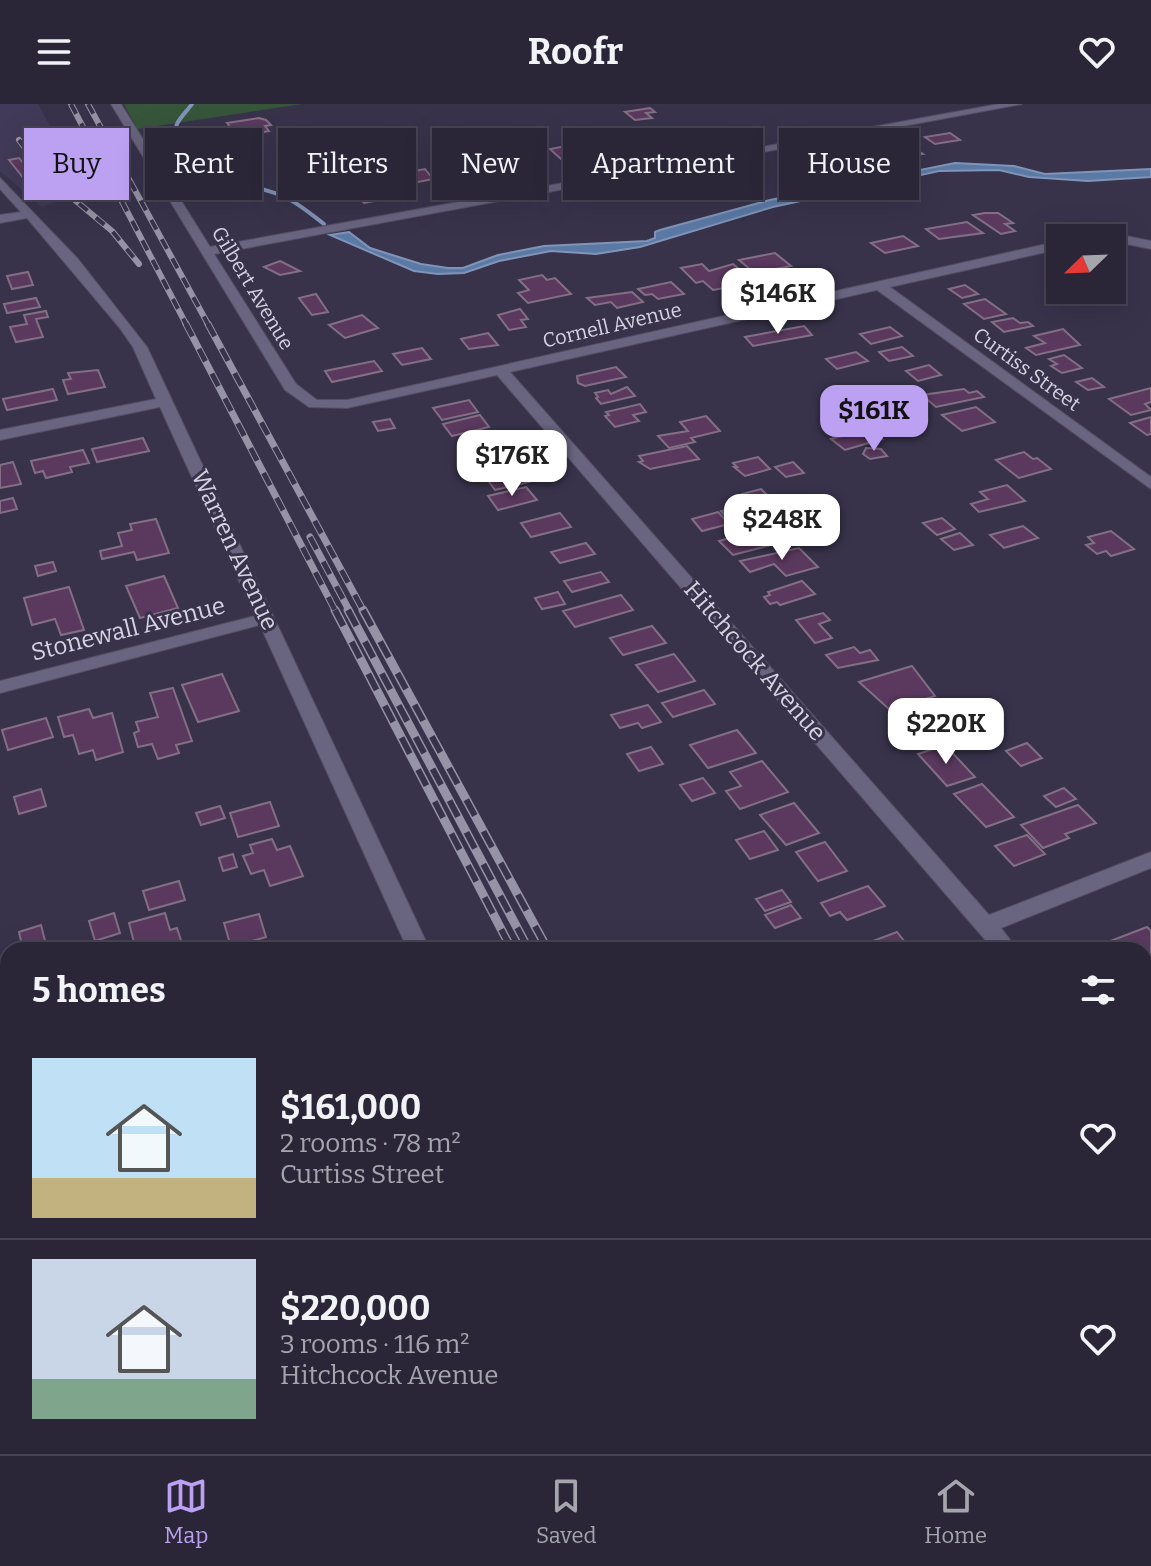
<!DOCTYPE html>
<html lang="en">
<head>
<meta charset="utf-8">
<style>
	body { margin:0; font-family:Bitter,serif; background:#363243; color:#f1f3f6; height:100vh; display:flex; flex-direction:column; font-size:30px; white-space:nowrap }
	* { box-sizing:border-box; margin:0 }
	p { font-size:26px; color:#a5a5ae }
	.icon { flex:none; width:44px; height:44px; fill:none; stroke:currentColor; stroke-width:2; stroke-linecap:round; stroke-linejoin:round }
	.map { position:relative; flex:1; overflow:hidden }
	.details { position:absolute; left:0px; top:838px; width:1152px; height:512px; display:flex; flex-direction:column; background:#2a2638; border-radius:24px 24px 0 0; box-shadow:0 8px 32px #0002,0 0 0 2px #464353 }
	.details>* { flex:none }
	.hud { position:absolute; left:24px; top:24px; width:1104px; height:72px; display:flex; gap:16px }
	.needle { width:52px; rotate:247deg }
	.tools { position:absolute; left:1046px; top:120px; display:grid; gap:16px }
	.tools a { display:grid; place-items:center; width:80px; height:80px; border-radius:0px; background:#2a2638; box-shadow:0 8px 32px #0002,0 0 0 2px #464353; font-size:40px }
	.price { position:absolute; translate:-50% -68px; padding:0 18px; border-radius:16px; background:#fff; color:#222; font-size:26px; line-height:52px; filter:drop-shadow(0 2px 4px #0008) }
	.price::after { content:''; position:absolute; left:50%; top:48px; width:24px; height:18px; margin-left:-12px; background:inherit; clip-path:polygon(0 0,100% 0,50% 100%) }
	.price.current { background:#bca0f2; color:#111 }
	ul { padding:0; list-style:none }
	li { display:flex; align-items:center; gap:24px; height:200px; padding:0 32px }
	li+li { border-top:2px solid #464353 }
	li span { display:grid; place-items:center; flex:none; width:224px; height:160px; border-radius:0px; color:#555 }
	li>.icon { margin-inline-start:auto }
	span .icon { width:96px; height:96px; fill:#fffc; stroke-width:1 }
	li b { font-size:34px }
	h2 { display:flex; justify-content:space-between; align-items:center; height:96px; padding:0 32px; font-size:34px }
	.pill { padding:0 28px; border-radius:0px; background:#2a2638; box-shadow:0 8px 32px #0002,0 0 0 2px #464353; font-size:28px; line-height:72px }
	.pill.current { background:#bca0f2; color:#111 }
	header { display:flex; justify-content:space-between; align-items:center; height:104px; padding:0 32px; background:#2a2638; font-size:36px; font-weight:700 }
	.menu { display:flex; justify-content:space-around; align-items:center; height:112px; border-top:2px solid #464353; background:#2a2638; font-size:22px; color:#a5a5ae }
	.menu a { display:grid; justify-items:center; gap:4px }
	.menu .current { color:#bca0f2 }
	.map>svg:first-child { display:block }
	.built { fill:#413a58 }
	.green { fill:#36553a }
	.water { fill:#5b79a5; stroke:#8094b7; stroke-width:2 }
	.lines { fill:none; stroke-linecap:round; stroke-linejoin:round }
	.stream { stroke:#8094b7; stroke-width:4 }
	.building { fill:#5b395f; stroke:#836f85; stroke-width:2 }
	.street-casing { stroke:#534e62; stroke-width:2 }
	.street { fill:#69647f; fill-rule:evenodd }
	.rail-far3-casing { stroke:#9793a6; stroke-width:6 }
	.rail-far2-casing { stroke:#9793a6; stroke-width:7 }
	.rail-far1-casing { stroke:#9793a6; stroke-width:9 }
	.rail-casing { stroke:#9793a6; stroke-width:11 }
	.rail-far3 { stroke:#38334b; stroke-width:4; stroke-dasharray:11; stroke-linecap:butt }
	.rail-far2 { stroke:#38334b; stroke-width:5; stroke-dasharray:14; stroke-linecap:butt }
	.rail-far1 { stroke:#38334b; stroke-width:6; stroke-dasharray:18; stroke-linecap:butt }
	.rail { stroke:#38334b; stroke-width:8; stroke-dasharray:23; stroke-linecap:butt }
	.labels { text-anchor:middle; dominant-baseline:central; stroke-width:6; stroke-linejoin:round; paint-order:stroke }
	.far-street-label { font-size:20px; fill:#d6d3e2; stroke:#38334b }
	.street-label { font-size:24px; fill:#d6d3e2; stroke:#38334b }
</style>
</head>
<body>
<header><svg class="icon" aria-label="menu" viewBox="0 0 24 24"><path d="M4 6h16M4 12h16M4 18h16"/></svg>Roofr<svg class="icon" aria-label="heart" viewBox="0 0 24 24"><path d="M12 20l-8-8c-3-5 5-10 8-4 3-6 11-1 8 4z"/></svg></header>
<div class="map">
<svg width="1151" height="1350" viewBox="0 0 1151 1350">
	<rect width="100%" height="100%" fill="#38334b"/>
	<path class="built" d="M0,0H38L84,86L42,103L0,67Z"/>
	<g class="green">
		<path d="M124,0H302L137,25Z"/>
		<path d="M177,1342H636L640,1350H179Z"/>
	</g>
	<path class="water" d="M955,59L1014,62L1045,70L1151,65V73L1088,77L1029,73L999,66L939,67L773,103L640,143L596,150L551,147L499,157L464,169L438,170L414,167L330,131L349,128L370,144L421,160L448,164H463L498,151L544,142L647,137L655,134V128L660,126L770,96Z"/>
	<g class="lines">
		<path class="stream" d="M192,0C188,6 180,13 177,20C159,65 257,81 283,92C298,99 311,110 324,120"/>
	</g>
	<g class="building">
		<path d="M650,4L655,8L646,9L652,14L635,16L625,8Z"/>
		<path d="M259,14L266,16L271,21L265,22L269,27L245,31L239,23L231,24L227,19Z"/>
		<path d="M950,29L960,36L935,40L925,33Z"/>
		<path d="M588,39L602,52L589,54L571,42Z"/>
		<path d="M907,39L923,50L884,54L872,45Z"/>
		<path d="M561,43L570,45L577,53L561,55L550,45Z"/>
		<path d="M525,47L531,54L499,59L490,50Z"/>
		<path d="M19,54L35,74L25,76L9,56Z"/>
		<path d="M425,65L433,75L413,79L403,69Z"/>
		<path d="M744,72L755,81L725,84L716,77Z"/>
		<path d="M702,80L714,90L692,94L680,83Z"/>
		<path d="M366,82L379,96L364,99L351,85Z"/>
		<path d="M985,109H998L1013,119L1005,120L1015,127L1001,130L973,111Z"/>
		<path d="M967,118L983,129L939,135L926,125Z"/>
		<path d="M903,132L918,142L885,149L871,139Z"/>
		<path d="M775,149L791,162L770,166L783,177L768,180L739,156Z"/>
		<path d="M280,157L300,167L280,171L264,163Z"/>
		<path d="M702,160L709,167L733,160L748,172L724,177L730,183L713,186L703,177L696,179L681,164Z"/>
		<path d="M28,168L33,181L12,185L7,172Z"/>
		<path d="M542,171L547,176L555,174L571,190L528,199L518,189L529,186L519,176Z"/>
		<path d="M671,178L684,190L658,195L652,190L645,191L638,185Z"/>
		<path d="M965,181L978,190L962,194L949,185Z"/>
		<path d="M632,188L643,198L617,204L611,198L595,201L587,194Z"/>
		<path d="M316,190L328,208L312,211L299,194Z"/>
		<path d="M36,194L40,203L7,209L4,200Z"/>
		<path d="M985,195L1006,210L984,215L964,200Z"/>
		<path d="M520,205L528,215L521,216L526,223L509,226L498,211Z"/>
		<path d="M46,207L48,213L36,215L43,233L16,238L10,223L27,220L24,211Z"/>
		<path d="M362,211L378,224L345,234L329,221Z"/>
		<path d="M1013,214L1020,219L1028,218L1033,222L1004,228L992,218Z"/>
		<path d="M804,222L812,231L753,242L745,233Z"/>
		<path d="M890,223L902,232L871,240L860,230Z"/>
		<path d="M1063,225L1080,241L1036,251L1026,244L1045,239L1034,232Z"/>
		<path d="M488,229L498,241L469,245L461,235Z"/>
		<path d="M902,243L913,252L889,257L879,248Z"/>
		<path d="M422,244L431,255L402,261L393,250Z"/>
		<path d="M856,248L868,257L837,265L826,255Z"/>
		<path d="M1064,251L1082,264L1062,269L1051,262L1057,260L1049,255Z"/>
		<path d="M374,257L382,267L332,278L325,267Z"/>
		<path d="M929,261L941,271L918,277L906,267Z"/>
		<path d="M616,263L626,273L585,282L578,279L577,272Z"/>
		<path d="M98,266L105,283L68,290L63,276L71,275L68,269Z"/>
		<path d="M1092,274L1104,283L1088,286L1076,278Z"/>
		<path d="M627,283L635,292L601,300L596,294L598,293L595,289L608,286L611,290Z"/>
		<path d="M1151,284V298L1145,300L1151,306L1131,311L1109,295Z"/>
		<path d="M53,285L57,296L7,306L3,295Z"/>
		<path d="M964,285L969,289L977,287L984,293L936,303L922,291Z"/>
		<path d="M469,296L478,308L442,316L433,304Z"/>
		<path d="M640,300L646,308L633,311L639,317L615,323L605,312L609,311L606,308Z"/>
		<path d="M976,303L995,318L962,327L942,311Z"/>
		<path d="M480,311L489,323L452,332L443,320Z"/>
		<path d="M706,312L720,327L691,334L695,338L669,344L658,332L688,327L680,318Z"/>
		<path d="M1151,313V330L1147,331L1130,319Z"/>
		<path d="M390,315L395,324L378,327L373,318Z"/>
		<path d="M861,327L866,331L874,329L882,335L845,346L831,335Z"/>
		<path d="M143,334L149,347L97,358L92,345Z"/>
		<path d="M499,337L509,349L472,358L462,345Z"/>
		<path d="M687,342L699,355L650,365L639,358L643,357L639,352Z"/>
		<path d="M866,344L881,345L887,352L870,355L863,350Z"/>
		<path d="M83,346L89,359L70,363L72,368L46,374L43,367L35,369L31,357Z"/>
		<path d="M1024,348L1033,355L1037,354L1051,365L1019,374L996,356Z"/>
		<path d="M758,353L770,365L745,372L734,363H737L733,359Z"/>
		<path d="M13,358L21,380L0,384V361Z"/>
		<path d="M793,358L804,369L786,373L775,363Z"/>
		<path d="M514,359L529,378L495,386L481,367Z"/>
		<path d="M1007,381L1025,397L979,408L971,400L988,395L980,388Z"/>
		<path d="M526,383L537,396L498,406L488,392Z"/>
		<path d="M761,385L772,396L752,401L742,390Z"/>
		<path d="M13,394L17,405L0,409V397Z"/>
		<path d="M743,402L755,415L733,421L721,407Z"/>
		<path d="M718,408L729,420L702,427L692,415Z"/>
		<path d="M560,409L571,423L531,433L521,419Z"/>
		<path d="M788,410L802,423L780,429L767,415Z"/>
		<path d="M942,414L955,425L937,431L923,419Z"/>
		<path d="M156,415L169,449L137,456L134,448L102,455L100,447L122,442L118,429L132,426L130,420Z"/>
		<path d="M1023,422L1038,434L1004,444L990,431Z"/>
		<path d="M757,426L771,441L733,451L719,437Z"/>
		<path d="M1111,427L1134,445L1111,452L1106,447L1097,450L1086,441L1094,439L1088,433Z"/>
		<path d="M960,429L973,441L954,446L941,435Z"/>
		<path d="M586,439L595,450L560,459L551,448Z"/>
		<path d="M799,444L818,463L786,472L774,460L750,468L740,457Z"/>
		<path d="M53,458L56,467L38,472L35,462Z"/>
		<path d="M601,468L609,478L572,488L564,477Z"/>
		<path d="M164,472L178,504L140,514L126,482Z"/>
		<path d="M802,477L815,490L780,501L777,498L770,500L764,493L770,491L768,488Z"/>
		<path d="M69,483L84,526L61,531L55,515L32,521L24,494Z"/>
		<path d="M558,488L565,500L542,505L535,494Z"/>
		<path d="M621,491L633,506L575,523L563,507Z"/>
		<path d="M823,509L830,516L819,520L832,534L815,539L796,516Z"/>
		<path d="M652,522L666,539L623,551L610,534Z"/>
		<path d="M854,543L860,549L870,546L878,556L838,564L826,551Z"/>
		<path d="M674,550L695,577L658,588L636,561Z"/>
		<path d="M912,562L935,592L890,606L859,578Z"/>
		<path d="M222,570L239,607L198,618L182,581Z"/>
		<path d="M173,584L192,637L176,641L179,649L158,655L152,640L138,643L134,629L139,627L136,618L158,613L150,589Z"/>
		<path d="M704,586L715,600L673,613L662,599Z"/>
		<path d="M648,601L661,618L642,624L638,619L620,624L611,611Z"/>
		<path d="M966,601L981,616L958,623L954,618L946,621L954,629L917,641L895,622L897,618L929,608L938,612Z"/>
		<path d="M89,605L93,614L112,609L123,648L96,656L93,646L79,650L73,631L64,633L58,613Z"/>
		<path d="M46,614L53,633L8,646L2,626Z"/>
		<path d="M737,626L756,649L708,664L690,641Z"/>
		<path d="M1027,639L1042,654L1021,662L1006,647Z"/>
		<path d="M945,641L975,673L947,682L918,650Z"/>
		<path d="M651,643L663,660L639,667L627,650Z"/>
		<path d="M762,657L788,688L740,705L726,687L741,682L730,668Z"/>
		<path d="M703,674L715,689L692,697L680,681Z"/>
		<path d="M982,680L1014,713L986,723L954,690Z"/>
		<path d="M1064,684L1076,695L1056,703L1044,692Z"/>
		<path d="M41,685L46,702L19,710L14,693Z"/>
		<path d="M270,698L279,722L238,733L230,709Z"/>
		<path d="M794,699L819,729L786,741L760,711Z"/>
		<path d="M1078,701L1096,719L1065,730L1069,734L1043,744L1021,721Z"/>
		<path d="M220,702L225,714L201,721L196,709Z"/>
		<path d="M764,727L778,746L750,755L736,736Z"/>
		<path d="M1027,731L1045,750L1014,762L995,742Z"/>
		<path d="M272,735L277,746L290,742L303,772L270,782L264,766L251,770L243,752L253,749L250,741Z"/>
		<path d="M825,738L847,767L818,777L796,748Z"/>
		<path d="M233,750L237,763L223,767L219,754Z"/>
		<path d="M179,777L185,796L149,806L143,787Z"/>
		<path d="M868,782L885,802L847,816L840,808L830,812L821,799Z"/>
		<path d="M782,786L791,798L765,807L756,795Z"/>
		<path d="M791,801L801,814L775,824L765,811Z"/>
		<path d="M114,809L120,829L95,837L89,817Z"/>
		<path d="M165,809L170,826L177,824L184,846H136L129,819Z"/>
		<path d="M259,810L266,833L231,843L224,819Z"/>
		<path d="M41,821L46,841L23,846L19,828Z"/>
		<path d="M1147,823L1151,827V855L1144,858V846H1087Z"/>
		<path d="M897,828L909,843L915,841L919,846H849Z"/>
		<path d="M1151,866V921L1144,914V869Z"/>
		<path d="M8,876V903L0,906V879Z"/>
		<path d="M0,1073L8,1113V1121L0,1124Z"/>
		<path d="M1144,1127L1151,1136V1154L1144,1157Z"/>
		<path d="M8,1167V1213L0,1216V1170Z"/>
		<path d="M1151,1184V1232L1147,1227L1144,1228V1188Z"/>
	</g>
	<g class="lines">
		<defs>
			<g id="street">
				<path d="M111,0H121L210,143L999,0H1022L214,150L296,280L317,296H347L1060,137V145L890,183L1151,373V385L877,186L510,268L989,811L1151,748V764L1001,824L1018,846H994L497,271L347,304L309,303L285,286Z"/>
				<path d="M0,74L78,155L147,243L430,846H408L260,521L0,589V577L255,512L160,303L0,336V326L156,295L133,243L119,223L27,114L0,119V111L21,108L0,85Z"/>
				<path d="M1111,129L1151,137V145L1112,137V134H1094Z"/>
				<path d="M8,968V988L0,991V971Z"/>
				<path d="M1144,993L1151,995V1021L1144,1019Z"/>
				<path d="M636,1342H666L670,1350H640Z"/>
			</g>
		</defs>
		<use href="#street" class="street-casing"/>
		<use href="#street" class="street"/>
		<defs>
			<g id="rail-far3">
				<path d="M71,0L187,222"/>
				<path d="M88,0L209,222"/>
				<path d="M19,36L46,72L112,127L139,160"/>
			</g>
			<g id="rail-far2">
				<path d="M186,220L336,508"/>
				<path d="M208,220L364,508"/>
				<path d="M310,433L350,508"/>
			</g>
			<g id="rail-far1">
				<path d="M335,506L512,846"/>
				<path d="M348,506L529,846"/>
				<path d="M363,506L548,846"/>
			</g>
			<g id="rail">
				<path d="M771,1342L775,1350"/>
				<path d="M794,1342L798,1350"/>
				<path d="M818,1342L822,1350"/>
			</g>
		</defs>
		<use href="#rail-far3" class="rail-far3-casing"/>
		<use href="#rail-far2" class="rail-far2-casing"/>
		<use href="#rail-far1" class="rail-far1-casing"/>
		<use href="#rail" class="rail-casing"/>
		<use href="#rail-far3" class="rail-far3"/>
		<use href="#rail-far2" class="rail-far2"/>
		<use href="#rail-far1" class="rail-far1"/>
		<use href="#rail" class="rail"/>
	</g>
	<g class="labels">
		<g class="far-street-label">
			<text transform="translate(253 184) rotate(59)">Gilbert Avenue</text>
			<text transform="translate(612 221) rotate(-13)">Cornell Avenue</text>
			<text transform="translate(1027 265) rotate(36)">Curtiss Street</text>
		</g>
		<g class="street-label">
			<text transform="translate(235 446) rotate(65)">Warren Avenue</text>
			<text transform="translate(128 525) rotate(-14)">Stonewall Avenue</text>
			<text transform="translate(755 557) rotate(49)">Hitchcock Avenue</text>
		</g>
	</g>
</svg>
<div class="tools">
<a><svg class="needle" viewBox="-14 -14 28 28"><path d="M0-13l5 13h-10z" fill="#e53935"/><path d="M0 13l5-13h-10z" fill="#a5a5ae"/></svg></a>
</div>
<b class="price" style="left:778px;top:232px">$146K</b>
<b class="price current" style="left:874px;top:349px">$161K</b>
<b class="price" style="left:512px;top:394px">$176K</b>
<b class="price" style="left:782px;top:458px">$248K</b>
<b class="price" style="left:946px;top:662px">$220K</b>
<div class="hud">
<a class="pill current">Buy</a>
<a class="pill">Rent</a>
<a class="pill">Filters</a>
<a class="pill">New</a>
<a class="pill">Apartment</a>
<a class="pill">House</a>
</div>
<section class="details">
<h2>5 homes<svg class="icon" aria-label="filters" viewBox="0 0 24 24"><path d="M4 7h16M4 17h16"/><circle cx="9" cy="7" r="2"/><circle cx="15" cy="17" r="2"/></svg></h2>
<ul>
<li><span style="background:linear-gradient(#bfe0f5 75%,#c2b280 0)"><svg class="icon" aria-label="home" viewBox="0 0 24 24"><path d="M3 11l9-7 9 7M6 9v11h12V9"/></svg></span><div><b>$161,000</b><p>2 rooms · 78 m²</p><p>Curtiss Street</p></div><svg class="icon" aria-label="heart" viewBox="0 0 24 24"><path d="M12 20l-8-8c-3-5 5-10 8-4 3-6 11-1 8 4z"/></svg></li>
<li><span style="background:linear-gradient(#c9d6e8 75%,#7fa58c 0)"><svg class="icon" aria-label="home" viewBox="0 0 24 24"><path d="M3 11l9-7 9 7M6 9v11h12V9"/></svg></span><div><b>$220,000</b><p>3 rooms · 116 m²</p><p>Hitchcock Avenue</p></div><svg class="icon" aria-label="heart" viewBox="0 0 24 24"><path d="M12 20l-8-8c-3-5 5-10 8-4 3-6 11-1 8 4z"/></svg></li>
</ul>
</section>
</div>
<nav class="menu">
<a class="current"><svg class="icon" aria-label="map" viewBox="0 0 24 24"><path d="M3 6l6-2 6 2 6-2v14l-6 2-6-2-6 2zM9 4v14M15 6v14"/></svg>Map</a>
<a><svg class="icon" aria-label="saved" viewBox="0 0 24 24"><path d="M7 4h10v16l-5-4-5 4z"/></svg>Saved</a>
<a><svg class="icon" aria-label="home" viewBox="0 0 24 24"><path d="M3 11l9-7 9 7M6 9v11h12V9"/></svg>Home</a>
</nav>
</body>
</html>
